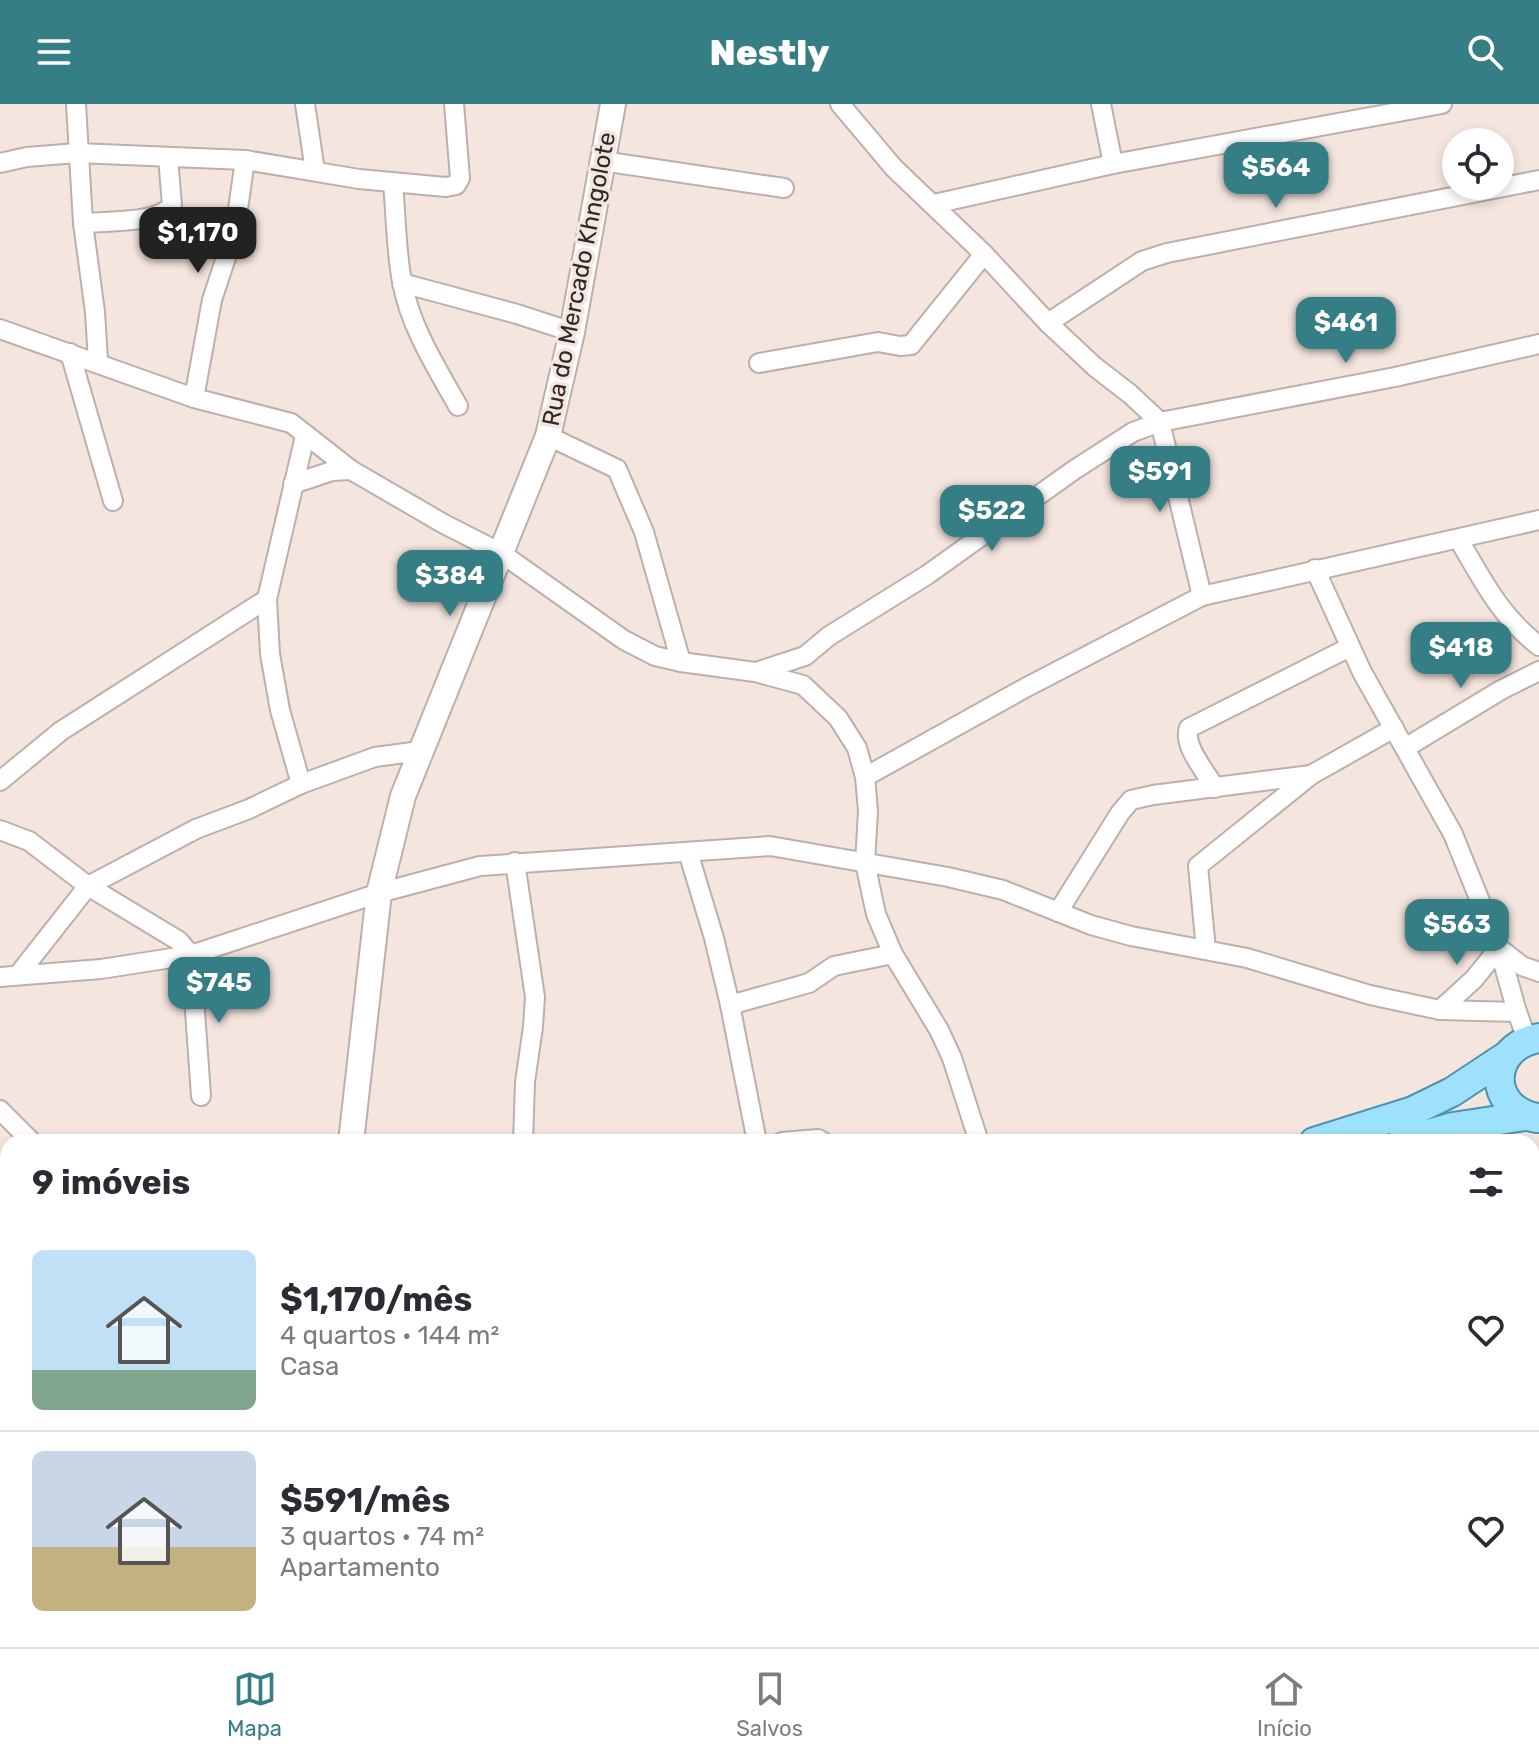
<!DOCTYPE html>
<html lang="pt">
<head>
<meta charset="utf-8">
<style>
	body { margin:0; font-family:Rubik,sans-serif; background:#f2f2f3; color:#2b2b33; height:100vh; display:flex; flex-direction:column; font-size:30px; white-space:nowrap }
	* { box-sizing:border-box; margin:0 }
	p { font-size:26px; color:#7c7c81 }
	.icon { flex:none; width:44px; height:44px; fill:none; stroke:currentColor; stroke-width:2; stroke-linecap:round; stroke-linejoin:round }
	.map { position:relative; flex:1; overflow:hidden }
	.drawer { position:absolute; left:0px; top:1030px; width:1540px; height:514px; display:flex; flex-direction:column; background:#fff; border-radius:24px 24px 0 0; box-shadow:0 4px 12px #0003 }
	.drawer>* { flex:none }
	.fabs { position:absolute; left:1442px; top:24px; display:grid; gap:16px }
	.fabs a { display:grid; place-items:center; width:72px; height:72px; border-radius:50%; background:#fff; box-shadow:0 4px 12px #0003; font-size:40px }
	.price { position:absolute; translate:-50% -68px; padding:0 18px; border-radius:16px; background:#367e85; color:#fff; font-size:26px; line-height:52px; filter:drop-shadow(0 2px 4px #0008) }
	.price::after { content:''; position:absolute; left:50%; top:48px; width:24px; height:18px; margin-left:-12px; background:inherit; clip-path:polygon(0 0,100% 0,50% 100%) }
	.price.current { background:#222; color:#fff }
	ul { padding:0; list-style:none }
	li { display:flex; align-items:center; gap:24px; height:200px; padding:0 32px }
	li+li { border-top:2px solid #e1e1e2 }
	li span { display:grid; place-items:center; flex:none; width:224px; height:160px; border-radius:12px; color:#555 }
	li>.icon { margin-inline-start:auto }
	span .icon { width:96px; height:96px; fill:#fffc; stroke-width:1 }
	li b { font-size:34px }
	h2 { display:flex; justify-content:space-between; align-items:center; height:96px; padding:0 32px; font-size:34px }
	header { display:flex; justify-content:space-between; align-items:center; height:104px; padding:0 32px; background:#367e85; color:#fff; font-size:36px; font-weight:800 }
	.tabs { display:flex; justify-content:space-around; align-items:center; height:112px; border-top:2px solid #e1e1e2; background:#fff; font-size:22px; color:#7c7c81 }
	.tabs a { display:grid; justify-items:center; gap:4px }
	.tabs .current { color:#367e85 }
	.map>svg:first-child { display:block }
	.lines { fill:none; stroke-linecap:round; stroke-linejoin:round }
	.street-casing { stroke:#beafa9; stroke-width:22 }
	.secondary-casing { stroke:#beafa9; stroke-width:28 }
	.primary-casing { stroke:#4d93af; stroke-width:32 }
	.street { stroke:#fff; stroke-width:18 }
	.secondary { stroke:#fff; stroke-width:24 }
	.primary { stroke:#9ee1fc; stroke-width:28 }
	.labels { text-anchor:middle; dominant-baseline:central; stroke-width:7; stroke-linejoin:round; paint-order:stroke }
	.street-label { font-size:24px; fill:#2d2825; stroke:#f5e5df }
</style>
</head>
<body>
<header><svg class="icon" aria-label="menu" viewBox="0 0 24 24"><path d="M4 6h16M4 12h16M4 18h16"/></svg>Nestly<svg class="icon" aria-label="search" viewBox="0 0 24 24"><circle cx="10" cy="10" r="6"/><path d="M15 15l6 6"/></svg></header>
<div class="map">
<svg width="1539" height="1543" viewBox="0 0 1539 1543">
	<rect width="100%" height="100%" fill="#f5e5df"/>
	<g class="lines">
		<defs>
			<g id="street">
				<path d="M76,0L83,119L95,208L98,257"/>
				<path d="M305,0L315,67"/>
				<path d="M840,0L894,64L984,150L1048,219L1095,263L1130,290L1160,318L1202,492"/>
				<path d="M1101,0L1113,60"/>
				<path d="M602,57L784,84"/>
				<path d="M0,59L27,53L77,49L245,56L359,75L446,83L456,81L460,74L454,0"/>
				<path d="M393,79C396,112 396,146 402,178C410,222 436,263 458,302"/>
				<path d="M934,100L1113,60L1442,0"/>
				<path d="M83,119C106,117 158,120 172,101L168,53"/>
				<path d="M402,179L517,210L572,228"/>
				<path d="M1048,219L1142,157L1167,149L1539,76"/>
				<path d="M0,225L194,294L291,319L351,366L444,420L501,449L624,536L655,552L681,558"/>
				<path d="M70,249L113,397"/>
				<path d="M759,259L878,238L900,242L911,241L984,150"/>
				<path d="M194,294L212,196L235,126L245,56"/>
				<path d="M548,332L617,365L644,428L681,558L755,568L803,581L838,614L857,644L865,673L868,707L865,759L876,810L893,850L939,926L952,954L979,1038"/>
				<path d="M293,380L332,367L351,366"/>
				<path d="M1459,436C1483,477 1500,512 1539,542"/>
				<path d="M1315,465L1362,568L1453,730L1499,844L1517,908L1527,935"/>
				<path d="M756,568L805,552L829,532L927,471L1074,366L1133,328L1160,318L1395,273L1539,240"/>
				<path d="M1405,644L1501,586L1539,567"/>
				<path d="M865,673L1025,584L1202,492L1539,416"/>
				<path d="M0,677L61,627L267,495"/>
				<path d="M301,680L280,606L270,550L267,495L305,332"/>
				<path d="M1215,684C1206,668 1182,641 1189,624L1350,543"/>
				<path d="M0,726L29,737L88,782L179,837L191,851L201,992"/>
				<path d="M688,748L714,834L730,901L757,1038"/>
				<path d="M515,758L535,893L533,923L525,978L523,1038"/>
				<path d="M1058,808L1120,709L1131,696L1153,691L1311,671L1394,624"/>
				<path d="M1206,846L1198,762L1311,671"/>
				<path d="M18,871L88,782L196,725L249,705L301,680L375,653L420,647"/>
				<path d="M0,873L101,865L191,851L379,789L480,762L770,742L948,773L1003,786L1091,821L1131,832L1247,854L1370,891L1440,906L1517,908"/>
				<path d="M730,901L809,879L834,862L893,850"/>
				<path d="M1440,906L1474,875L1499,844L1522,862L1539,868"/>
				<path d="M0,1006L32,1038"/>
				<path d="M782,1038L818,1035L823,1038"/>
				<path d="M0,1132H8"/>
				<path d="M1532,1235L1539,1170"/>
				<path d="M1532,1266L1539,1338"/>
				<path d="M599,1536L601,1543"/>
				<path d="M846,1536L849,1543"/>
				<path d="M1025,1536L1026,1543"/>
				<path d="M122,1543L123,1536"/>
				<path d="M286,1543V1536"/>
				<path d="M469,1543L470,1536"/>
			</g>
			<g id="secondary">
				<path d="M351,1038L379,789L403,692L548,332L572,228L613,0"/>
				<path d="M1532,1423L1539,1420"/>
				<path d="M1317,1543L1330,1536"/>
			</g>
			<g id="primary">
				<path d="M1537,1014C1486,1005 1488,942 1539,934"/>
				<path d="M1314,1038L1413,1007L1452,988L1505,953"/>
				<path d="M1401,1038L1453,1023L1525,1012"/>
				<path d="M0,1411L8,1408"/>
				<path d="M0,1438L8,1436"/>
			</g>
		</defs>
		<use href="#street" class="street-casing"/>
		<use href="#secondary" class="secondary-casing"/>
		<use href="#primary" class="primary-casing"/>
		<use href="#street" class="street"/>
		<use href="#secondary" class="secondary"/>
		<use href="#primary" class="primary"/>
	</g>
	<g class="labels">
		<g class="street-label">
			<text transform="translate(579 175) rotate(-79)">Rua do Mercado Khngolote</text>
		</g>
	</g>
</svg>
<div class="fabs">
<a><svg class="icon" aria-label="locate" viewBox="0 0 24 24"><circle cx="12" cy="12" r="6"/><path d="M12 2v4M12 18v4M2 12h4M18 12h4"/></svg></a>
</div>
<b class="price" style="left:1276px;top:106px">$564</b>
<b class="price current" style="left:198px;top:171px">$1,170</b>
<b class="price" style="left:1346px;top:261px">$461</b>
<b class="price" style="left:1160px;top:410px">$591</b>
<b class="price" style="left:992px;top:449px">$522</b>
<b class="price" style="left:450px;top:514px">$384</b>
<b class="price" style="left:1461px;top:586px">$418</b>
<b class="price" style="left:1457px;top:863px">$563</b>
<b class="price" style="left:219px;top:921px">$745</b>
<section class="drawer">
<h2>9 imóveis<svg class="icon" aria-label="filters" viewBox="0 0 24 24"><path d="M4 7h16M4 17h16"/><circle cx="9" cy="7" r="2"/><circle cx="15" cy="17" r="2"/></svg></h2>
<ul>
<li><span style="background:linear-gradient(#bfe0f5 75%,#7fa58c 0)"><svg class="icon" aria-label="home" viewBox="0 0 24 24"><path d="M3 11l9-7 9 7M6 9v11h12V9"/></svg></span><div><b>$1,170/mês</b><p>4 quartos · 144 m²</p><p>Casa</p></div><svg class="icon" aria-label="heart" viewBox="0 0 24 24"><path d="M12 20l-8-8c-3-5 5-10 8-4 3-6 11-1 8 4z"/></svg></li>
<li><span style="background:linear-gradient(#c9d6e8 60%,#c2b280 0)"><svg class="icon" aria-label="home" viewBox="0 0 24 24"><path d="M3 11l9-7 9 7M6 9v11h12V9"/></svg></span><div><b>$591/mês</b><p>3 quartos · 74 m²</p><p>Apartamento</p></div><svg class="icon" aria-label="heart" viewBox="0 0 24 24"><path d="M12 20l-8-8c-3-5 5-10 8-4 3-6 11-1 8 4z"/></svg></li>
</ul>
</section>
</div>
<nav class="tabs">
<a class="current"><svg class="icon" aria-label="map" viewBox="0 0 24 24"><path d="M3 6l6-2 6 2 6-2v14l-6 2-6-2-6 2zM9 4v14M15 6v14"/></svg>Mapa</a>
<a><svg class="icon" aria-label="saved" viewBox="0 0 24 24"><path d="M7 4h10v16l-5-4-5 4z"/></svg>Salvos</a>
<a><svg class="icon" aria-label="home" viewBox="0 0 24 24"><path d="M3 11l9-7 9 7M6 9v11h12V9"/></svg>Início</a>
</nav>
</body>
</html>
